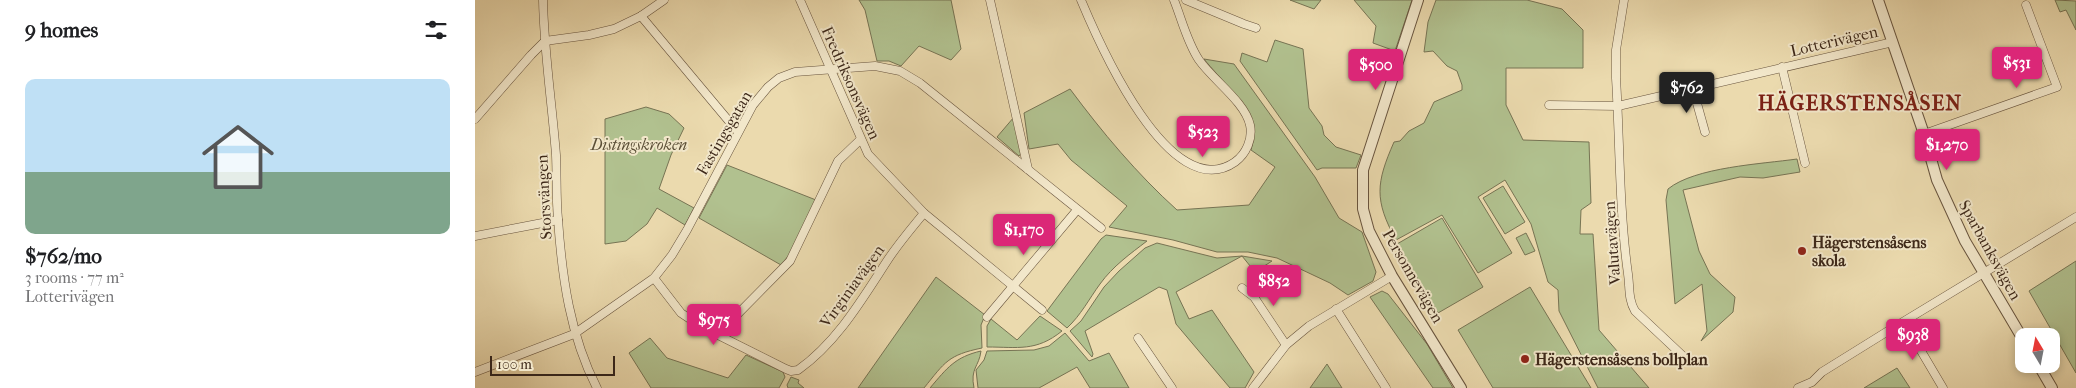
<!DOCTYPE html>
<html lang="en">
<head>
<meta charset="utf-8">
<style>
	body { margin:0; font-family:"IM FELL French Canon",serif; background:#f6f6f6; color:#202124; height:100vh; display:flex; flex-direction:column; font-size:19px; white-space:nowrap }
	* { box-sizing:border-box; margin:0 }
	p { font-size:16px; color:#757577 }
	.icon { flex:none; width:28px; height:28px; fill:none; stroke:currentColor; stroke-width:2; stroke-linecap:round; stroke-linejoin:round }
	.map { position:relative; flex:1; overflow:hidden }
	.drawer { display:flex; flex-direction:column; background:#fff; width:475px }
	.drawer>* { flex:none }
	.needle { width:32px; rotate:350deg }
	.fabs { position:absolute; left:1540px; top:328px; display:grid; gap:10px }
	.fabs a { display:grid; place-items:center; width:45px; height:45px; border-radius:10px; background:#fff; box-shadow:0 2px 8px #0003; font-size:25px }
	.scale { position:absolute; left:15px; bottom:12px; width:125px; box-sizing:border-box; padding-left:5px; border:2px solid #3d2819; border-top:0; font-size:14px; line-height:18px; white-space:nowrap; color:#3d2819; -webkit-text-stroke:4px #f2e7ca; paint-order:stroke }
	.price { position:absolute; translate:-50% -42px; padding:0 11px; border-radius:5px; background:#db2777; color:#fff; font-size:16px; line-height:32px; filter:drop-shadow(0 1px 2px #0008) }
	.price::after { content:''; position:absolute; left:50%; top:30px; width:15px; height:11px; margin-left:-8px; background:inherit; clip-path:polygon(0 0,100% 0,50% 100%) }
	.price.selected { background:#222; color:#fff }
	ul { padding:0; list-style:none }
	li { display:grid; align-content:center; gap:10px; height:265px; padding:0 25px }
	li+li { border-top:1px solid #e0e0e0 }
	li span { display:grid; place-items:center; height:155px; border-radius:10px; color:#555 }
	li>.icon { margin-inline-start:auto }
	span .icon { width:90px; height:90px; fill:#fffc; stroke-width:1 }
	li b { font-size:21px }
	h2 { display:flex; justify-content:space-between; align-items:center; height:60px; padding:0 25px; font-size:21px }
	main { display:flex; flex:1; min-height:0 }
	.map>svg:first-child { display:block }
	.green { fill:#b1c18f; stroke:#777454 }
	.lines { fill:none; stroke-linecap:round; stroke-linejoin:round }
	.minor-casing { stroke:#68543e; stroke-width:9 }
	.tertiary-casing { stroke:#68543e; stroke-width:12 }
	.minor { stroke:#f2e7ca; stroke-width:8 }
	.tertiary { stroke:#f2e7ca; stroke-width:10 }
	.poi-dot { fill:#8f2418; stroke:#f2e7ca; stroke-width:2 }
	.labels { text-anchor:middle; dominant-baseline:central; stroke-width:4; stroke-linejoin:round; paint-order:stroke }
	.street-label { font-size:16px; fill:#3d2819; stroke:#f2e7ca }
	.park-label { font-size:16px; font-style:italic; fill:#5a4e36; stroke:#f2e7ca }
	.poi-label { font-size:16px; font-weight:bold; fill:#3d2819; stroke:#f2e7ca; text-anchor:start }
	.district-label { font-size:21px; font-weight:bold; letter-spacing:1px; fill:#7a1f14; stroke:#f2e7ca }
</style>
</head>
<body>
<main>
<section class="drawer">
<h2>9 homes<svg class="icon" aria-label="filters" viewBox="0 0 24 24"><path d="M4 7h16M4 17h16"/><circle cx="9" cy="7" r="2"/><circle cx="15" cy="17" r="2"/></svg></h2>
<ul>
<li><span style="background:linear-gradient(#bfe0f5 60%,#7fa58c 0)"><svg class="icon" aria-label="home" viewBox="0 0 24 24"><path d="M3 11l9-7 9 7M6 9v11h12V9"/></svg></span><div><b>$762/mo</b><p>3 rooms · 77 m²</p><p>Lotterivägen</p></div></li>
</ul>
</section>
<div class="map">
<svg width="1601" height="388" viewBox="0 0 1601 388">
	<rect width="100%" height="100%" fill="#ebdaae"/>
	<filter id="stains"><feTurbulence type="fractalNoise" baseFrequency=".004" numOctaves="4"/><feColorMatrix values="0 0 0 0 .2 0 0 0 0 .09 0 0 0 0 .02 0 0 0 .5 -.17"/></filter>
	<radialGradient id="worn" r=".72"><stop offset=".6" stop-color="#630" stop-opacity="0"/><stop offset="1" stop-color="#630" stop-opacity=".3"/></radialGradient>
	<g class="green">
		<path d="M384,0H476L486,49L476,60L444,46L426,66L414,61H402L390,10Z"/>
		<path d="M815,0H846L839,9Z"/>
		<path d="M879,0H937L920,51L898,43L901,26Z"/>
		<path d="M961,0H1052L1087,9L1108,30V68H1031V105L1048,140L1114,142L1116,203L1106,210L1105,234H1118L1124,330L1174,388H1123L1084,311L1083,290L1073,282L1056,224L1030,180L1003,197L1037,253L1003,273L967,215L921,240C899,200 901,183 919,142L925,141L934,131L949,123L959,102L987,90V85L982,71L972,66L958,51L949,52L953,22Z"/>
		<path d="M1580,0L1601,1V30L1591,10L1585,12Z"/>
		<path d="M800,40L828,49L834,108L847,126L849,135L861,147L886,155L881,168H847L842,170L765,61L767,53L792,62Z"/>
		<path d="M729,59L759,64L840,177L864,218L887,232L901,272L898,281L873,295L855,283L802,258L773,252H742L698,240L634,227L652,206L596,160L583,144L554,149L549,113L595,89C627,132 662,174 702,210L774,205L800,167L776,150C778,142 780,134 778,126C772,103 744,78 729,59Z"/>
		<path d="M171,107L194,114L209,128L196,155L184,189L219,208L210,225L182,208L172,224L151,241L130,244V119Z"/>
		<path d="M539,117L547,152L544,156L522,137Z"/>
		<path d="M1322,159L1325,172L1288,178L1265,177L1208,190L1224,251L1235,274L1260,297L1258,312L1226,341L1232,331L1227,284L1200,304L1191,200L1193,189C1220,167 1287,164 1322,159Z"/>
		<path d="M252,165L341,200L318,250L306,265L224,218Z"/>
		<path d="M1028,186L1050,222L1030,234L1008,198Z"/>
		<path d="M967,218L1008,287L963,313L922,244Z"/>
		<path d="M1051,233L1060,251L1050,255L1041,238Z"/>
		<path d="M631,235L672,241C655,254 638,266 625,284C614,299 606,315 592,328L572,311L626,239Z"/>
		<path d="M682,243L742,258L767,256L797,261L780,272L767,256L701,292L714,319L737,310L779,372L770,388H755L701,324L692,290L684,287L610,331L618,354L617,357L595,331L606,321L629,287L644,271L670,248Z"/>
		<path d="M1601,261V373L1554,291Z"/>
		<path d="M461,277L510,315L506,325L507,348C473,355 470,362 449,388H383Z"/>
		<path d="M1055,287L1116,388H1018L983,330Z"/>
		<path d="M907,291L913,294L952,344L978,388H958L895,297Z"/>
		<path d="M565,316L587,331C561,352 543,347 512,347V326L516,319L542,340Z"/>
		<path d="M590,333L614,361L634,353L654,388H615L602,367L564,388H503L501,370L509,360L512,351L559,350L574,346Z"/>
		<path d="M175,338L192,358L253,378L271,355L308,372L310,377L304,388H176L154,353Z"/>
		<path d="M506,351C504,367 495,368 499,388H455C472,368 480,357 506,351Z"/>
		<path d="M852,364L867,388H835Z"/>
		<path d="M1422,368L1435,388H1389Z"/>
		<path d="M316,377L324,380L323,383L329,388H313L312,385Z"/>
	</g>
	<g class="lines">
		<defs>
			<g id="minor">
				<path d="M68,0C69,52 77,103 81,155C82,176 81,198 83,219C87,277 95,336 122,388"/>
				<path d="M325,0L393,154L449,213L567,310"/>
				<path d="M515,0L553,169"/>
				<path d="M606,0C624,43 695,207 760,162C771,154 778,139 775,125C770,102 738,80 724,60C712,42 707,20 699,0"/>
				<path d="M711,0L769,24L781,28"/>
				<path d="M1149,0L1141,50V78C1145,143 1144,209 1153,274C1155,288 1153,299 1160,311L1209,357"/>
				<path d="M166,16L263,132"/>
				<path d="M1307,67L1330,163"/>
				<path d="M1218,89L1230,132"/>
				<path d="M1074,105L1143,106L1418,42"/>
				<path d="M0,119L56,55L70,41L114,35L139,29L166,16L189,0"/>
				<path d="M1449,134L1582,87L1551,5"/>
				<path d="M0,236L83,220"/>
				<path d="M179,278L206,313L227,327L311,369L316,371L323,370C362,342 386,301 412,261C423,244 436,229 449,213"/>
				<path d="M767,288L779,297L811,345"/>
				<path d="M861,309L911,388"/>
				<path d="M512,317L602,210"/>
				<path d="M1429,322L1468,388"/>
				<path d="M242,335L315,261L363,161L385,140"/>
				<path d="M663,338L697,388"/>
				<path d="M0,372L99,334L179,278L197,255L212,230L278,105L293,87L304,78L320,72L400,66L425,71L445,83L626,228"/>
				<path d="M778,388L811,345L834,326L917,276"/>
				<path d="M1323,388L1337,382L1347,372L1413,331L1601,217"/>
			</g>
			<g id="tertiary">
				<path d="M943,0L888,170V209L894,231L917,276L986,388"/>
				<path d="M1403,0L1449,134L1462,180L1490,241L1549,341"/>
				<path d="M1563,364L1577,388"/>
			</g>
		</defs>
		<use href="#minor" class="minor-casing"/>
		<use href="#tertiary" class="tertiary-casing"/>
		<use href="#minor" class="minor"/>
		<use href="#tertiary" class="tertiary"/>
	</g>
	<g class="poi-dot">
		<circle cx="1327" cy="251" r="5"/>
		<circle cx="1050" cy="359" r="5"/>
	</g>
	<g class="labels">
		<g class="street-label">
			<text transform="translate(1359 41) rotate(-13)">Lotterivägen</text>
			<text transform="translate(376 83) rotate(66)">Fredriksonsvägen</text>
			<text transform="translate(249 133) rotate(-60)">Fastingsgatan</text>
			<text transform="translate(69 197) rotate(-93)">Storsvängen</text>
			<text transform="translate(1137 243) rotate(-94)">Valutavägen</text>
			<text transform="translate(1515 250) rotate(61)">Sparbanksvägen</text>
			<text transform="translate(938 276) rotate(60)">Personnevägen</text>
			<text transform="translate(377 286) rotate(-54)">Virginiavägen</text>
		</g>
		<g class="park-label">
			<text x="164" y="144">Distingskroken</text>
		</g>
		<g class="poi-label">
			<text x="1337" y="242">Hägerstensåsens<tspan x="1337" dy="18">skola</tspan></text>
			<text x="1060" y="359">Hägerstensåsens bollplan</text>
		</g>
		<g class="district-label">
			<text x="1385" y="103">HÄGERSTENSÅSEN</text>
		</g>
	</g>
	<rect width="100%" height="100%" filter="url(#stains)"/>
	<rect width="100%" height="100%" fill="url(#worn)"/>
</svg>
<div class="fabs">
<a><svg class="needle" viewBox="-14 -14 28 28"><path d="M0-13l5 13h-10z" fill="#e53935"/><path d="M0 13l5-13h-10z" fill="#757577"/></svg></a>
</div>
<div class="scale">100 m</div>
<b class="price" style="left:1542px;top:89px">$531</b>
<b class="price" style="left:901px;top:91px">$500</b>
<b class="price selected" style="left:1212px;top:114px">$762</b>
<b class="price" style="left:728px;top:158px">$523</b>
<b class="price" style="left:1472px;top:171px">$1,270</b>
<b class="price" style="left:549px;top:256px">$1,170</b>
<b class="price" style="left:799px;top:307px">$852</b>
<b class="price" style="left:239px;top:346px">$975</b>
<b class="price" style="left:1438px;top:361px">$938</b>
</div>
</main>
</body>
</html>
